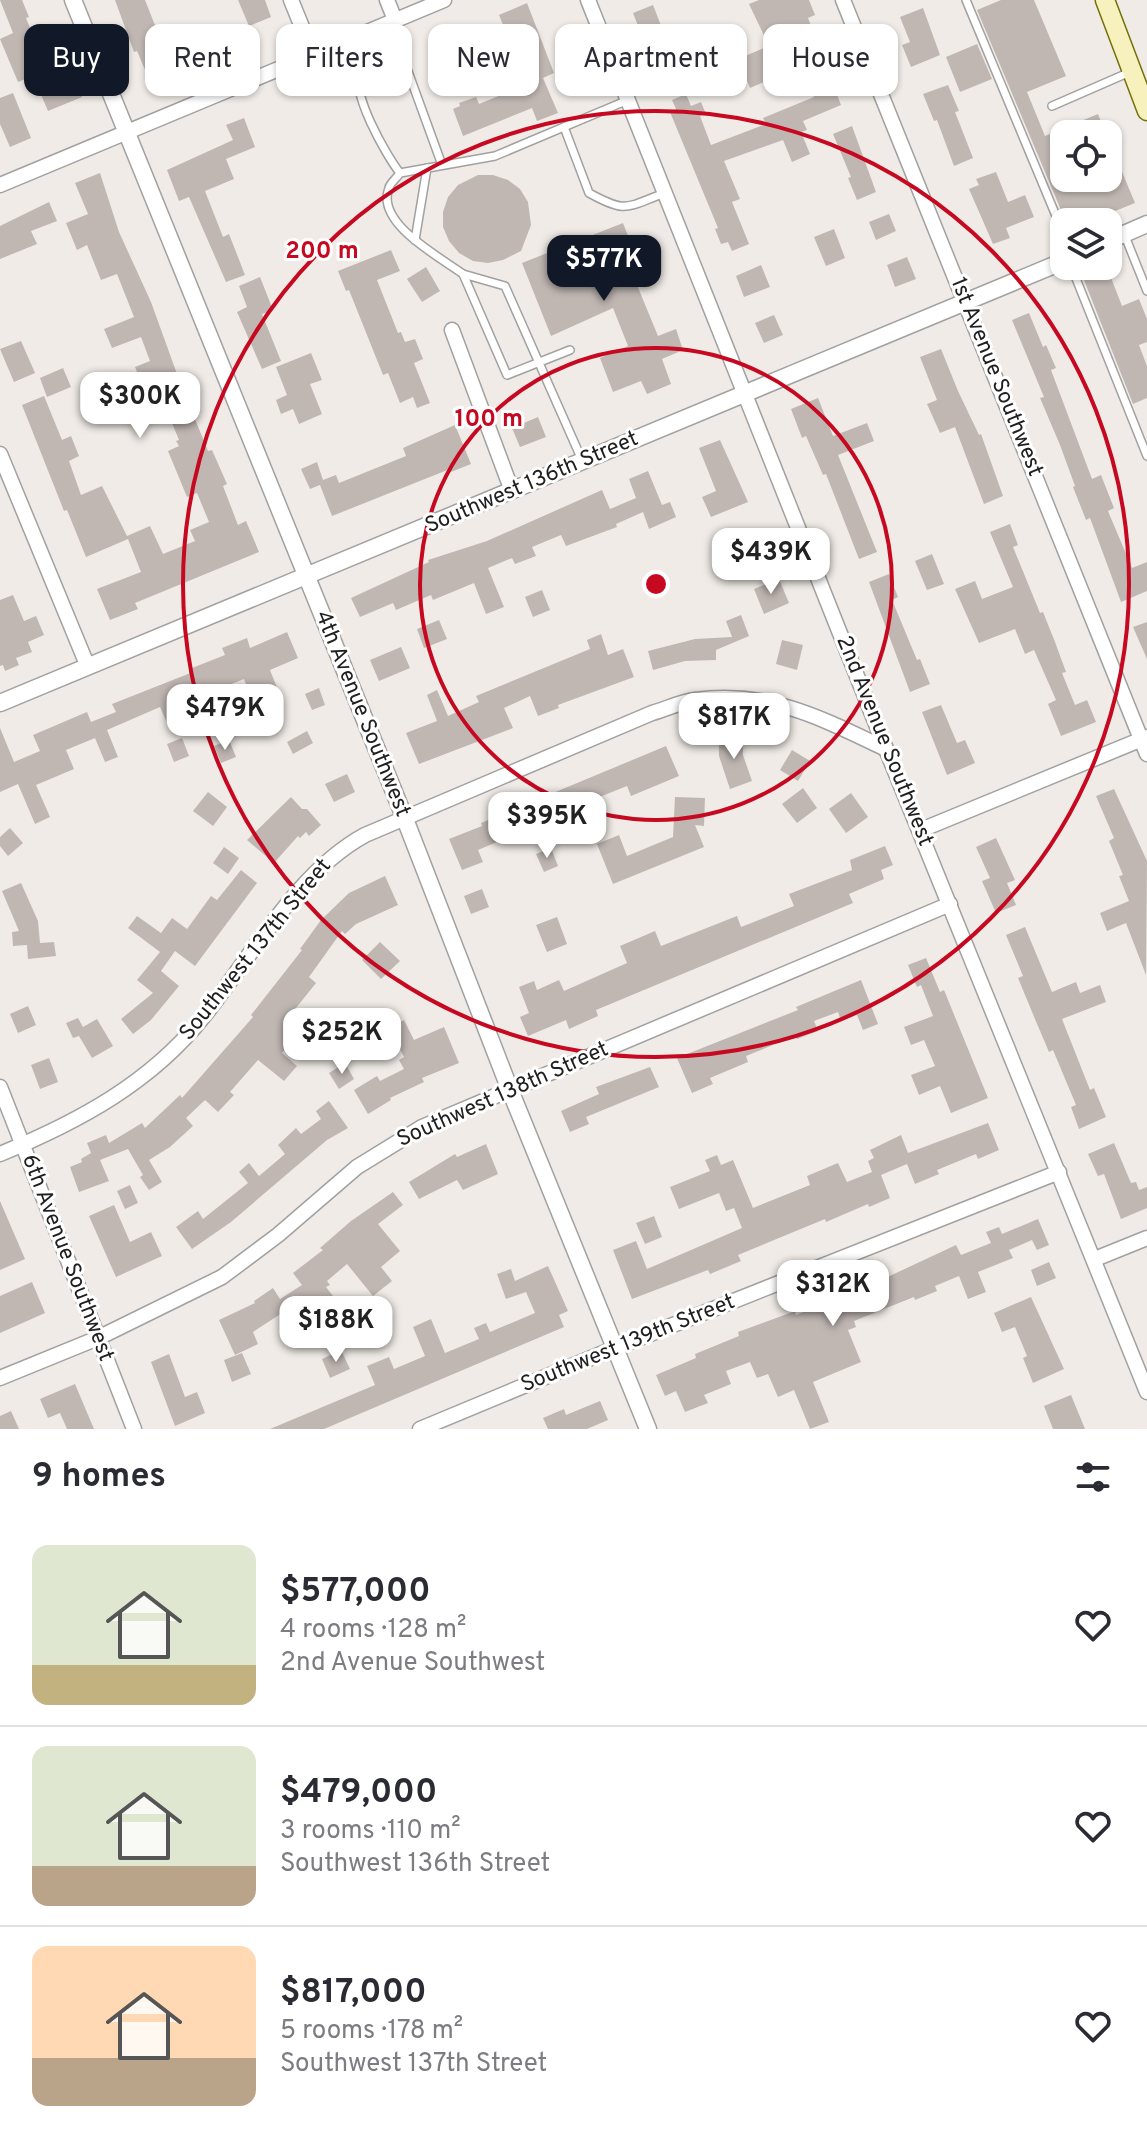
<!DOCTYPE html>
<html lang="en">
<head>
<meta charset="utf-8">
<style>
	body { margin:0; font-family:Overpass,sans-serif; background:#f2f2f3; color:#2b2b33; height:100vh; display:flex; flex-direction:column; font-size:30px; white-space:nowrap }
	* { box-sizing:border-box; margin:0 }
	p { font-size:26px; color:#7c7c81 }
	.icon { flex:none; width:44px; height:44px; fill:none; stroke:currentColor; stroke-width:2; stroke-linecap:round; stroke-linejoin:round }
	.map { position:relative; height:1429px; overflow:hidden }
	.details { display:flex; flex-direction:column; background:#fff; flex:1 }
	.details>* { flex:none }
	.top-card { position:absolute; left:24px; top:24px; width:1100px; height:72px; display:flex; gap:16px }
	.tools { position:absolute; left:1050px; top:120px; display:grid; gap:16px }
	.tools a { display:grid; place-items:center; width:72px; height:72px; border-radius:16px; background:#fff; box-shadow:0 2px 6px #0004; font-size:40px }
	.price { position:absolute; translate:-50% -68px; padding:0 18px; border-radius:16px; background:#fff; color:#222; font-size:26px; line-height:52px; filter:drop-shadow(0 2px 4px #0008) }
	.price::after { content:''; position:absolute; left:50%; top:48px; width:24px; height:18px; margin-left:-12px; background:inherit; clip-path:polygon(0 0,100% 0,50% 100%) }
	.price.selected { background:#111827; color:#fff }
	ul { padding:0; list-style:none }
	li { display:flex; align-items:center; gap:24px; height:200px; padding:0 32px }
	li+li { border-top:2px solid #e1e1e2 }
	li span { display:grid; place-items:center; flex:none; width:224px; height:160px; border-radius:16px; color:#555 }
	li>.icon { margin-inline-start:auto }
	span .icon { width:96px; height:96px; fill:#fffc; stroke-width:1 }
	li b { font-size:34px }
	h2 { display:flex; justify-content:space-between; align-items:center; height:96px; padding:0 32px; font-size:34px }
	.chip { padding:0 28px; border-radius:16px; background:#fff; box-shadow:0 2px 6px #0004; font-size:28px; line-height:72px }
	.chip.selected { background:#111827; color:#fff }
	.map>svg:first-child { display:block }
	.building { fill:#c0b7b3 }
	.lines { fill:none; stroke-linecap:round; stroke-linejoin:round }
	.service-casing { stroke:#a1a1a1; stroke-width:10 }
	.minor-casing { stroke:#a1a1a1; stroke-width:17 }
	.tertiary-casing { stroke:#a1a1a1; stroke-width:19 }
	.secondary-casing { stroke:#73710a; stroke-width:21 }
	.service { stroke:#fff; stroke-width:7 }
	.minor { stroke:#fff; stroke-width:14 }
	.tertiary { stroke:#fff; stroke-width:16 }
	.secondary { stroke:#f7f2bd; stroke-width:18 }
	.ring { fill:none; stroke:#c60921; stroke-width:4 }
	.labels { text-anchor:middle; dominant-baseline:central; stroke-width:6; stroke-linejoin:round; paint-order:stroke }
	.street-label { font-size:22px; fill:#202020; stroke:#fff }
	.centre { fill:#c60921; stroke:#fff; stroke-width:4 }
	.ring-label { font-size:24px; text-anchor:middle; font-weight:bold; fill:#c60921; stroke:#fff; stroke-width:6; stroke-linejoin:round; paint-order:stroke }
</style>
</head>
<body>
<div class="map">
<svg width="1147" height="1429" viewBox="0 0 1147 1429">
	<rect width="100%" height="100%" fill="#f0ebe6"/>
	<g class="building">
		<path d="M0,0H22L29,17L26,18L52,82L73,73L82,97L48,111L33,76L18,82L0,39L13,33Z"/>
		<path d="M115,0H145L164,48L186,39L195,61L169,71L174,83L154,91L137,51L134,52Z"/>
		<path d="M238,0H265L271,17L249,26Z"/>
		<path d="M759,0H809L815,15L808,18L825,61L791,74L790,71L750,88L738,59L769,46L749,4Z"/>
		<path d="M1001,0H1034L1066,76L1027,92L1045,136L1098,114L1106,134H1064V178H1108V138L1135,203L1088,222H1066L977,10Z"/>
		<path d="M527,3L554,73L543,78L558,113L537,121L532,108L463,136L453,109L460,106L459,103L476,97L479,104L533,82L515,39L510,42L499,15Z"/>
		<path d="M653,5L662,28L642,36L633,13Z"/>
		<path d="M923,8L940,55L911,67L902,45L910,42L900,17Z"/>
		<path d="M977,44L992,79L960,92L946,57Z"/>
		<path d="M680,47L687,66L658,78L650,59Z"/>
		<path d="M833,84L841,105L803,121L807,130L801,132L810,154L792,162L783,140L724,161L740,199L732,202L749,244L732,251L728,242L721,244L715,229L718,228L670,112L676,109L672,100L686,94L691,106L701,102L706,114L700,116L711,145L766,124L763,118L814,97L812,93Z"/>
		<path d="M948,85L959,111L955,112L973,158L954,166L937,120L934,121L923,94Z"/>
		<path d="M13,93L31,138L10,147L0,124V98Z"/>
		<path d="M244,118L255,147L226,159L234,179L205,191L223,237L229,234L245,275L226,282L189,197L179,201L167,170L233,140L226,125Z"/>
		<path d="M852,126L876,192L857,200L848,178L851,177L833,134Z"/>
		<path d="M996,172L1008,202L1025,195L1034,217L1006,228L1010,238L993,244L969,189L979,185L976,179Z"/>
		<path d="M100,173L119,232L151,302L181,385L208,451L212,450L227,484L223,486L238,525L246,521L259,552L135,603L138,609L110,620L97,589L141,572L128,539L86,557L67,510L64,511L22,405L44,396L62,440L71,436L79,456L69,461L81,495L102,486L127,536L150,526L163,554L195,541L190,530L209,522L197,493L187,497L168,451L179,446L176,441L179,440L160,394L148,399L135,367L150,361L141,337L112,348L104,329L134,317L117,274L101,280L87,245L77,250L66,223L88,214L75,183Z"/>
		<path d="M478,175H493L508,180L520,189L528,202L531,225L521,251L503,260L488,263L473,261L459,253L449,241L443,227V212L448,197L458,185Z"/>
		<path d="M49,202L57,221L31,231L37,244L0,259V226Z"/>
		<path d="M889,214L896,231L876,240L869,222Z"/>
		<path d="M623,223L646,282L637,285L658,336L676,329L683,350L662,359L671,384L647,394L641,381L613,392L600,358L628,346L613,308L551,336L522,263Z"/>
		<path d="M834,229L845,258L826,266L814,237Z"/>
		<path d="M391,250L400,271L377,280L398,333L401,332L405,342L415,339L423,359L414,363L430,403L417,408L413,397L400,403L388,373L383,375L349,290L346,291L338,271Z"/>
		<path d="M907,257L916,279L895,287L887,265Z"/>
		<path d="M761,265L770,287L744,297L736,276Z"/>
		<path d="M426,267L440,291L422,302L407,279Z"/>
		<path d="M1108,270L1122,306L1139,299L1147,319V342L1139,345L1147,366V398L1133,404L1084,280Z"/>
		<path d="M260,277L273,310L262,314L281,361L262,369L237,312L247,307L239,286Z"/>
		<path d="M1029,313L1043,347L1046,345L1056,368L1051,370L1092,479L1101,475L1114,508L1108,511L1132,568L1147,562V591L1121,602L1090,518L1086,520L1073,487L1075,486L1060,445L1040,398L1044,397L1012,320Z"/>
		<path d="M774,315L783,335L764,343L755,323Z"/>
		<path d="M21,341L35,373L14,382L0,349Z"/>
		<path d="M941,349L958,391L979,435L981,434L1003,496L984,504L955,427L940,433L927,404L937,400L920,357Z"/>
		<path d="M311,353L322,380L310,384L322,414L299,424L293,409L281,414L276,400L287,395L276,367Z"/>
		<path d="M63,368L71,387L47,397L40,378Z"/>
		<path d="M818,398L833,436L867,423L874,441L838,455L877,552L859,559L826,474L823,475L806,436L802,438L791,409Z"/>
		<path d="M538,417L546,437L520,447L512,428Z"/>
		<path d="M455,425L471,464L451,472L450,469L332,516L320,485L310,489L301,469L317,462L323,480L336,475L339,483L406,456L403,448Z"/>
		<path d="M720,440L748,502L711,517L702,497L716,491L699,448Z"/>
		<path d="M648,471L662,505L670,502L676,517L649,529L643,512L616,524L617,527L566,546L561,535L532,547L536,556L515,564L512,558L488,568L504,607L486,614L474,583L433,600L431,595L396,610L393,603L360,617L351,598L429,562L428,560L487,541L602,490L610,509L636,498L629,479Z"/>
		<path d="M1010,524L1018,545L1013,547L1040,613L1043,612L1055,642L1066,672L1062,673L1075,705L1087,700L1096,722L1061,736L1048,704L1056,700L1034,650L1025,654L1015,629L979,643L955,589L975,581L982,599L1013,587L990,532Z"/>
		<path d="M759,532L769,556L739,568L729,544Z"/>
		<path d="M932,554L944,584L927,590L915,561Z"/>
		<path d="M889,574L898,597L892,600L917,660L920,659L930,684L910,692L869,582Z"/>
		<path d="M779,579L789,603L764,614L754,589Z"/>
		<path d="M542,590L550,610L533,617L525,597Z"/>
		<path d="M13,595L24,621L36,616L44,635L28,642L32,652L16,658L19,665L5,671L3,665L0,666V600Z"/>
		<path d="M741,615L749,636L716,650V660L685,661L653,670L648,651L695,639L732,637L726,621Z"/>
		<path d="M439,620L447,639L424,648L417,629Z"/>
		<path d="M1147,622V659L1133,627Z"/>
		<path d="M287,632L298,658L270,670L278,690L252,700L244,679L186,702L190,713L167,723L160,707L107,730L118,757L105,762L95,738L66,750L74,769L36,785L50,817L35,824L18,784L0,792V728L14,762L40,751L33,735L87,712L91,722L116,712L112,704L193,672L192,668L225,655L222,648L247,638L250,648Z"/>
		<path d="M601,634L608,655L623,649L634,677L558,705L559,708L538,716L530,696L504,708L513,728L419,764L406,733L437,721L427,695L437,690L448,716L479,702L476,696L590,649L587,640Z"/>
		<path d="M782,640L803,645L797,670L776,664Z"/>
		<path d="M401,647L410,668L379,681L370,660Z"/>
		<path d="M319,688L325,705L312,710L305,694Z"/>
		<path d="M941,705L957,743L965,740L975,763L947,775L922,712Z"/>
		<path d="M307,731L313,743L293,754L287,742Z"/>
		<path d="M719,736L743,737V755L752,781L730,789L719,756Z"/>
		<path d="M182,738L189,756L174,762L167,744Z"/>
		<path d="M229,740L236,757L221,763L214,746Z"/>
		<path d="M666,746L679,776L631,796L627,786L597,798L603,813L582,822L578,812L539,829L537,825L478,850L483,862L462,870L449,839L482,826L481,823Z"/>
		<path d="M792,750L810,761L798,781L780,770Z"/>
		<path d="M347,774L355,792L334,802L325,784Z"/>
		<path d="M803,788L817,808L797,823L782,804Z"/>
		<path d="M1114,789L1147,861L1146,975L1126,923L1107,931L1100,913L1129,901L1119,876L1123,875L1109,841L1114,838L1096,796Z"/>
		<path d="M208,792L227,807L213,826L193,811Z"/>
		<path d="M851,793L868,817L846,833L829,809Z"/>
		<path d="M291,797L302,809H307L321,825L309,836L306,832L300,838L298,836L274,863L247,840Z"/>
		<path d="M675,797L705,798L704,826L695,825L704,847L613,884L597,844L619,835L627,856L673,837Z"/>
		<path d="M10,828L23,843L8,856L0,846V837Z"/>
		<path d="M996,838L1015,880L1007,883L1016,905L996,913L982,881L990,878L976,847Z"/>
		<path d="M885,846L893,865L881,870L884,879L849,894L853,903L596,1010L598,1016L569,1029L566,1020L528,1036L520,1017L529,1013L519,987L534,981L537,990L559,980L564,991L627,963L620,946L655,931L661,946L737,916L741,927L794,906L789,894L852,870L850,860Z"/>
		<path d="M224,847L239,858L228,874L213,863Z"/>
		<path d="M551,848L558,866L544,872L536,854Z"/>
		<path d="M241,870L257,883L195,966L175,951L161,971L179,986L151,1020L133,1034L121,1019L153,993L137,980L160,952L128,928L137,916L161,933L172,918L187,929L211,896L217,900Z"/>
		<path d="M385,876L398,905L356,924L345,934L342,931L309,977L316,983L292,1013L295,1015L287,1025L297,1033L282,1053L297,1066L284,1081L258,1060L230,1092L234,1095L218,1112L205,1100L186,1118L193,1126L170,1147L149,1160L162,1182L149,1190L140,1177L143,1175L128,1149L100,1160L109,1181L79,1192L70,1167L82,1162L81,1159L91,1153L87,1143L106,1135L109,1143L142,1123L145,1128L180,1095L182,1098L253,1017L251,1015L302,950L300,949L321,920L349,893Z"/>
		<path d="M21,883L38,921L40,943L54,942L56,956L28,959L27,945L13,946L12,932L19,931L2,891Z"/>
		<path d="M482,889L489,907L471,914L464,896Z"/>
		<path d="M557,917L567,944L547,952L536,925Z"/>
		<path d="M1025,927L1052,992L1076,982L1080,993L1100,985L1106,1002L1062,1019L1090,1090L1094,1088L1106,1117L1079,1129L1071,1107L1076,1105L1053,1050L1049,1052L1035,1019L1018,978L1023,976L1006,935Z"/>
		<path d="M380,942L400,961L381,979L362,960Z"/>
		<path d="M926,958L940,992L944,990L988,1098L951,1113L940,1086L919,1095L911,1075L935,1066L924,1040L911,1045L904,1027L933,1016L921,985L917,987L908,965Z"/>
		<path d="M861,980L878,1024L863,1030L857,1015L841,1021L838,1012L814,1021L818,1031L797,1039L795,1036L746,1056L748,1062L710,1078L713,1084L692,1093L677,1058L798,1010L796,1007Z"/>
		<path d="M28,1006L36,1025L18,1033L10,1014Z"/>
		<path d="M78,1018L83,1027L97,1019L113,1046L92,1058L79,1036L73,1038L66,1023Z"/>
		<path d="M404,1020L414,1040L444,1027L459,1063L422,1078L424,1082L390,1098L391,1100L368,1114L354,1090L377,1076L380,1081L404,1069L399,1060L404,1057L389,1028Z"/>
		<path d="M49,1058L58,1082L40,1089L31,1065Z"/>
		<path d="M345,1063L354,1079L339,1089L329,1073Z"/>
		<path d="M650,1067L659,1087L586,1117L589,1124L570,1132L561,1111L599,1094L596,1087Z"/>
		<path d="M329,1101L348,1128L327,1140L231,1222L192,1249L176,1227L198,1211L203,1219L248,1183L239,1172L249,1163L259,1176L285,1154L278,1145L296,1128L301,1134L321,1119L316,1111Z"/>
		<path d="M988,1123L999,1150L978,1159L976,1154L937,1170L939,1174L915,1184L907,1164L881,1175L890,1198L869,1207L868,1204L826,1222L825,1219L738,1255L741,1261L710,1274L708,1270L632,1299L613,1250L636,1241L647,1269L742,1228L734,1208L726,1211L719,1193L679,1209L670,1187L710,1171L705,1160L717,1155L721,1165L733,1160L753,1208L810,1185L807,1176L838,1163L847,1182L872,1172L868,1161L874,1158L870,1150L901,1135L908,1153Z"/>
		<path d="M1114,1143L1131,1183L1136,1182L1139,1190L1147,1187V1208L1121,1219L1104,1174L1098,1176L1088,1154Z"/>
		<path d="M486,1144L498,1174L463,1190L457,1180L419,1199L409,1182L455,1154L457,1157Z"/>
		<path d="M130,1185L138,1203L125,1209L117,1191Z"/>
		<path d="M393,1192L403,1205L378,1224L400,1251L381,1267L392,1281L373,1296L347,1264L327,1281L330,1285L326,1287L350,1318L328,1335L302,1300L253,1332L258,1344L235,1355L219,1320L255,1303L254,1301L273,1288L280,1299L302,1285L293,1273L323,1250L320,1248L351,1221Z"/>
		<path d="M0,1201L25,1259L0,1270Z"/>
		<path d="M114,1205L130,1242L151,1232L162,1256L116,1277L89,1216Z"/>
		<path d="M654,1216L662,1237L645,1244L636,1223Z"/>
		<path d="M1038,1219L1049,1245L1037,1250L1032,1240L1009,1250L1013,1258L978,1272L986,1292L968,1299L959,1276L935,1286L937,1291L915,1300L914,1297L854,1321L856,1327L848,1330L861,1362L813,1382L829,1422L810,1429L794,1390L778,1397L768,1374L757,1378L750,1362L726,1371L731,1384L704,1395L708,1403L685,1412L676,1391L665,1396L656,1375L696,1358L695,1354L739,1336L738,1332L795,1311L796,1315L864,1288L956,1245L961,1255L991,1243L986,1232L999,1227L1002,1234Z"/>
		<path d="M1049,1262L1056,1278L1037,1286L1031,1270Z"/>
		<path d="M548,1266L568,1311L559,1315L564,1327L324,1429H270L375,1385L367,1366L389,1357L394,1369L425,1356L413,1327L431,1319L445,1353L479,1339L474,1328L486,1323L490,1332L535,1313L526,1292L506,1299L497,1274L511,1269L515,1281Z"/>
		<path d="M32,1282L45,1313L0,1333V1296Z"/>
		<path d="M1031,1297L1064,1369L1033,1383L1023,1358L1027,1356L1015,1327L1002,1332L994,1313Z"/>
		<path d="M341,1350L350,1369L330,1378L322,1359Z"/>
		<path d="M242,1353L251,1374L232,1382L224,1360Z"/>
		<path d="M169,1354L185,1397L197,1392L205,1413L175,1426L151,1362Z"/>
		<path d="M75,1384L94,1429H67L60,1413L48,1418L40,1399Z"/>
		<path d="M1071,1395L1085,1429H1053L1044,1406Z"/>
		<path d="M600,1401L608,1420L587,1429H548L543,1418L564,1409L566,1415Z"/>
		<path d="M11,1411L19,1429H0V1416Z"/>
	</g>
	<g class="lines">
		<defs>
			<g id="service">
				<path d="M966,0L1064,235"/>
				<path d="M390,22L442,165"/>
				<path d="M1052,106L1130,72"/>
				<path d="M564,127L589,193C627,214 626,207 665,193"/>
				<path d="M400,173C387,157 348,89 361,70C368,59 389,55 401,51"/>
				<path d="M1125,236L1147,291"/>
				<path d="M415,240L427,168"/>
				<path d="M1071,266L1147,456"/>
				<path d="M463,274C440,257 375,223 389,188C390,183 397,178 400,173L495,156L628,100"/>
				<path d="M570,350L507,375L463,274L505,286L582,460"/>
			</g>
			<g id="minor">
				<path d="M291,0L313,54"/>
				<path d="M387,0L395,20"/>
				<path d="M588,0L886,749L1147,1392"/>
				<path d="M843,0L1147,754"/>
				<path d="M0,185L444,0"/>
				<path d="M452,330L512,491"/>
				<path d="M0,454L88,667"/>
				<path d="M921,830L1147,737"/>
				<path d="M0,1087L134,1429"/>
				<path d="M0,1154C78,1122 151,1083 204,1016C252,956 297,872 365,835L652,713C666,709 680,702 695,700C769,690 821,718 886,749"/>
				<path d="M1095,1259L1147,1238"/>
				<path d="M0,1378L98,1338L222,1277L278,1235L357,1167L422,1127L950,904"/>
				<path d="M420,1429L615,1348L1059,1172"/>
			</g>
			<g id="tertiary">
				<path d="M73,0L405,819L510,1090L648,1429"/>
				<path d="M1108,241L1147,224"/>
				<path d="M0,703L1064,261"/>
			</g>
			<path id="secondary" d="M1105,0L1147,111"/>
		</defs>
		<use href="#service" class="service-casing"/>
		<use href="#minor" class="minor-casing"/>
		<use href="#tertiary" class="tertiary-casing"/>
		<use href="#secondary" class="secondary-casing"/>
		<use href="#service" class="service"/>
		<use href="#minor" class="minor"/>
		<use href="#tertiary" class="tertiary"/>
		<use href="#secondary" class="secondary"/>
	</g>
	<g class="ring">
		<circle cx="656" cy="584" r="236"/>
		<circle cx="656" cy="584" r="473"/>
	</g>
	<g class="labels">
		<g class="street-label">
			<text transform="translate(996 377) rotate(68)">1st Avenue Southwest</text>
			<text transform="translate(532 483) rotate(-23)">Southwest 136th Street</text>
			<text transform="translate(362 714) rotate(68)">4th Avenue Southwest</text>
			<text transform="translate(884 741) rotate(68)">2nd Avenue Southwest</text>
			<text transform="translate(256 950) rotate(-51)">Southwest 137th Street</text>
			<text transform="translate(503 1095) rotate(-24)">Southwest 138th Street</text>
			<text transform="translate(67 1258) rotate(69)">6th Avenue Southwest</text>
			<text transform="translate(628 1344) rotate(-22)">Southwest 139th Street</text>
		</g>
	</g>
	<circle cx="656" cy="584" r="12" class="centre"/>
	<g class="ring-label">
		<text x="322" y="258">200 m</text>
		<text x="489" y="426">100 m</text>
	</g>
</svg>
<div class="tools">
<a><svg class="icon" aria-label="locate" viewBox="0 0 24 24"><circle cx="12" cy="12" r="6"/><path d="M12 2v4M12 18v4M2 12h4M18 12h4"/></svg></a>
<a><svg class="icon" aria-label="layers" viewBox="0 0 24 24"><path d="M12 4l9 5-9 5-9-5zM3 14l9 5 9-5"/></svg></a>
</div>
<b class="price selected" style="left:604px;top:303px">$577K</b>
<b class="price" style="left:140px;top:440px">$300K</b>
<b class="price" style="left:771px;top:596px">$439K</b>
<b class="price" style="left:225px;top:752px">$479K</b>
<b class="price" style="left:734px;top:761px">$817K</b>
<b class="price" style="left:547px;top:860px">$395K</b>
<b class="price" style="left:342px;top:1076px">$252K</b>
<b class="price" style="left:833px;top:1328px">$312K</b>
<b class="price" style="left:336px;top:1364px">$188K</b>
<div class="top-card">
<a class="chip selected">Buy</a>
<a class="chip">Rent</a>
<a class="chip">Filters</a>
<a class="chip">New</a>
<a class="chip">Apartment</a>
<a class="chip">House</a>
</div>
</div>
<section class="details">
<h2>9 homes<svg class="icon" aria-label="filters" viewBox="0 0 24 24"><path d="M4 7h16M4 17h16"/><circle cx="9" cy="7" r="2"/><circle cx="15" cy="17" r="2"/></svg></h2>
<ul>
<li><span style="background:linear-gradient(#dfe7d0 75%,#c2b280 0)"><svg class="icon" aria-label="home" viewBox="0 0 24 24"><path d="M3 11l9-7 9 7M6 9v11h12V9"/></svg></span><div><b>$577,000</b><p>4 rooms · 128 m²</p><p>2nd Avenue Southwest</p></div><svg class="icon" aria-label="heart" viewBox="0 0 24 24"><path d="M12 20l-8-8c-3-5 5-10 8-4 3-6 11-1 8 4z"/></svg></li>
<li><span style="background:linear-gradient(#dfe7d0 75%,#b9a48a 0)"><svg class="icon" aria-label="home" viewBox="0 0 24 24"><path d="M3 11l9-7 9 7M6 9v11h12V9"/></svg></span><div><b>$479,000</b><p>3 rooms · 110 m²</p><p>Southwest 136th Street</p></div><svg class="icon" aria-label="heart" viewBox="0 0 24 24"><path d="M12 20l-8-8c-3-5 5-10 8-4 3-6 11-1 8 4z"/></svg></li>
<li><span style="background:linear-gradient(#ffd9b3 70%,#b9a48a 0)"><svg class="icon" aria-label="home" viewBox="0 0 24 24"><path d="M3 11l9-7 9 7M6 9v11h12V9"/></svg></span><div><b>$817,000</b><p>5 rooms · 178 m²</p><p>Southwest 137th Street</p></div><svg class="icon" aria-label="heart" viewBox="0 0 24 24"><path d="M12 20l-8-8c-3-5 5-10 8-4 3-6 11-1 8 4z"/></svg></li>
</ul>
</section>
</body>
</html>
